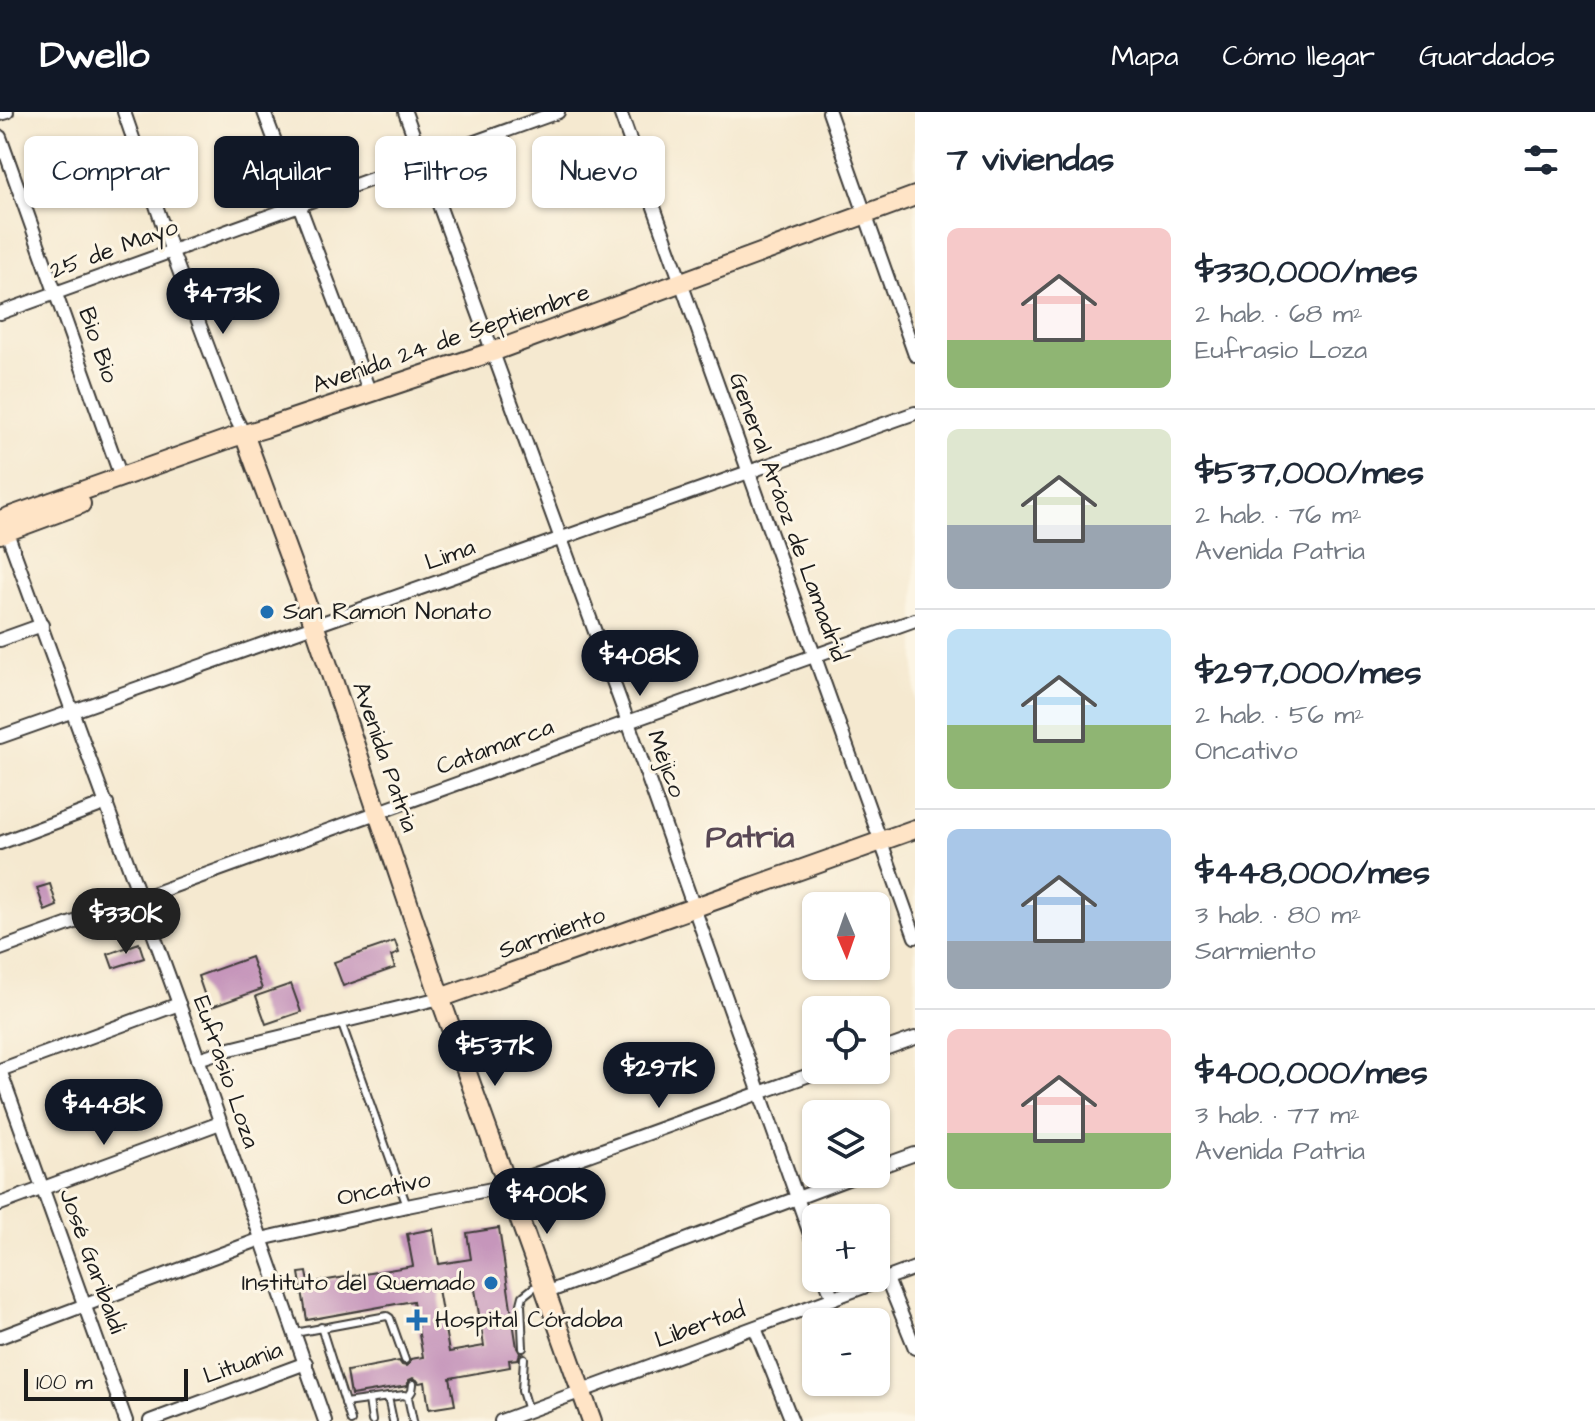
<!DOCTYPE html>
<html lang="es">
<head>
<meta charset="utf-8">
<style>
	body { margin:0; font-family:"Architects Daughter",sans-serif; background:#f6f6f7; color:#1f2937; height:100vh; display:flex; flex-direction:column; font-size:30px; white-space:nowrap }
	* { box-sizing:border-box; margin:0 }
	p { font-size:26px; color:#747a83 }
	.icon { flex:none; width:44px; height:44px; fill:none; stroke:currentColor; stroke-width:2; stroke-linecap:round; stroke-linejoin:round }
	.map { position:relative; flex:1; overflow:hidden }
	.drawer { display:flex; flex-direction:column; background:#fff; width:680px }
	.drawer>* { flex:none }
	.top-card { position:absolute; left:24px; top:24px; width:760px; height:72px; display:flex; gap:16px }
	.needle { width:52px; rotate:178deg }
	.tools { position:absolute; left:802px; top:780px; display:grid; gap:16px }
	.tools a { display:grid; place-items:center; width:88px; height:88px; border-radius:12px; background:#fff; box-shadow:0 2px 6px #0004; font-size:40px }
	.scale { position:absolute; left:24px; bottom:20px; width:164px; box-sizing:border-box; padding-left:8px; border:4px solid #1c1c1c; border-top:0; font-size:22px; line-height:28px; white-space:nowrap; color:#1c1c1c; -webkit-text-stroke:6px #fcf5e5; paint-order:stroke }
	.price { position:absolute; translate:-50% -68px; padding:0 18px; border-radius:28px; background:#111827; color:#fff; font-size:26px; line-height:52px; filter:drop-shadow(0 2px 4px #0008) }
	.price::after { content:''; position:absolute; left:50%; top:48px; width:24px; height:18px; margin-left:-12px; background:inherit; clip-path:polygon(0 0,100% 0,50% 100%) }
	.price.current { background:#222; color:#fff }
	ul { padding:0; list-style:none }
	li { display:flex; align-items:center; gap:24px; height:200px; padding:0 32px }
	li+li { border-top:2px solid #e0e1e3 }
	li span { display:grid; place-items:center; flex:none; width:224px; height:160px; border-radius:12px; color:#555 }
	li>.icon { margin-inline-start:auto }
	span .icon { width:96px; height:96px; fill:#fffc; stroke-width:1 }
	li b { font-size:34px }
	h2 { display:flex; justify-content:space-between; align-items:center; height:96px; padding:0 32px; font-size:34px }
	.pill { padding:0 28px; border-radius:12px; background:#fff; box-shadow:0 2px 6px #0004; font-size:28px; line-height:72px }
	.pill.current { background:#111827; color:#fff }
	header { display:flex; align-items:center; gap:48px; box-sizing:border-box; height:112px; padding:0 40px; background:#111827; color:#fff }
	header strong { font-size:38px }
	nav { display:flex; gap:44px; margin-inline-start:auto; font-size:28px }
	main { display:flex; flex:1; min-height:0 }
	.map>svg:first-child { display:block }
	.building { fill:#c696bb; fill-rule:evenodd }
	.lines { fill:none; stroke-linecap:round; stroke-linejoin:round }
	.lane-casing { stroke:#3d3b37; stroke-width:10 }
	.street-casing { stroke:#3d3b37; stroke-width:16 }
	.secondary-casing { stroke:#3d3b37; stroke-width:22 }
	.lane { stroke:#fff; stroke-width:6 }
	.street { stroke:#fff; stroke-width:12 }
	.secondary { stroke:#ffe4c6; stroke-width:18 }
	.poi-dot { fill:#1f6fb2; stroke:#fcf5e5; stroke-width:3 }
	.labels { text-anchor:middle; dominant-baseline:central; stroke-width:6; stroke-linejoin:round; paint-order:stroke }
	.street-label { font-size:24px; fill:#1c1c1c; stroke:#fcf5e5 }
	.poi-label { font-size:24px; fill:#1c1c1c; stroke:#fcf5e5; text-anchor:start }
	.district-label { font-size:32px; font-weight:bold; fill:#584754; stroke:#fcf5e5 }
</style>
</head>
<body>
<header>
<strong>Dwello</strong>
<nav><a>Mapa</a><a>Cómo llegar</a><a>Guardados</a></nav>
</header>
<main>
<div class="map">
<svg width="915" height="1309" viewBox="0 0 915 1309">
	<rect width="100%" height="100%" fill="#fcf5e5"/>
	<filter id="ink" filterUnits="userSpaceOnUse"><feTurbulence type="fractalNoise" baseFrequency=".0125" numOctaves="2"/><feDisplacementMap in="SourceGraphic" scale="16" xChannelSelector="R" yChannelSelector="G"/><feConvolveMatrix kernelMatrix="1 2 1 2 8 2 1 2 1" color-interpolation-filters="sRGB"/></filter>
	<filter id="wash" filterUnits="userSpaceOnUse"><feTurbulence type="fractalNoise" baseFrequency=".006" numOctaves="4" result="noise"/><feDisplacementMap in="SourceGraphic" scale="32" xChannelSelector="R" yChannelSelector="G"/><feGaussianBlur stdDeviation="1.8" result="paint"/><feColorMatrix in="noise" values="0 0 0 0 0 0 0 0 0 0 0 0 0 0 0 0 0 1.4 0 .05"/><feComposite in="paint" operator="in"/></filter>
	<g filter="url(#wash)">
		<rect width="100%" height="100%" fill="#f5e9d0"/>
		<g id="blocks">
			<g class="building">
				<path d="M50,772L57,794L45,799L37,776Z"/>
				<path d="M395,829L399,841L391,844L395,856L343,874L334,850Z"/>
				<path d="M139,831L144,846L113,856L108,842Z"/>
				<path d="M251,845L262,877L209,896L198,864Z"/>
				<path d="M291,872L301,900L266,912L256,884Z"/>
				<path d="M499,1116L517,1236L520,1241L518,1247L509,1248L510,1255L450,1266L455,1293L429,1297L425,1270L419,1271L417,1268L413,1266L409,1268L407,1274L351,1283L347,1259L399,1249L402,1253L406,1254L410,1251L411,1247L423,1245L413,1189L307,1208L299,1161L307,1160L309,1171L413,1154L407,1122L433,1117L439,1152L471,1147L467,1121ZM474,1171L484,1234L449,1240L438,1177Z"/>
			</g>
		</g>
	</g>
	<g filter="url(#ink)">
		<use href="#blocks" fill-opacity="0" stroke="#3d3b37" stroke-width="2"/>
		<g class="lines">
			<defs>
				<g id="lane">
					<path d="M341,910L407,1094"/>
					<path d="M321,1215L351,1309"/>
					<path d="M295,1221L387,1204L390,1206L405,1248"/>
					<path d="M523,1236L521,1192L523,1184L533,1176"/>
					<path d="M524,1246L522,1279L528,1299"/>
					<path d="M388,1285L393,1309"/>
					<path d="M408,1285L412,1279L413,1272"/>
					<path d="M369,1288L372,1309"/>
					<path d="M345,1291L404,1283L408,1285L413,1309"/>
				</g>
				<g id="street">
					<path d="M124,0L172,140L233,301L244,322"/>
					<path d="M264,0L370,281"/>
					<path d="M405,0L628,610L816,1139"/>
					<path d="M620,0L915,825"/>
					<path d="M829,0L915,243"/>
					<path d="M0,2L7,0"/>
					<path d="M0,25L121,365"/>
					<path d="M0,201L558,0"/>
					<path d="M5,415L179,892L325,1309"/>
					<path d="M0,528L42,513"/>
					<path d="M0,625L915,301"/>
					<path d="M0,731L107,691"/>
					<path d="M0,837L628,610L915,508"/>
					<path d="M876,940L915,926"/>
					<path d="M198,947L226,938L440,886"/>
					<path d="M0,958L126,1309"/>
					<path d="M0,958L179,892"/>
					<path d="M876,1056L915,1042"/>
					<path d="M0,1092L220,1011"/>
					<path d="M825,1166L833,1187"/>
					<path d="M887,1167L915,1236"/>
					<path d="M545,1181L861,1062"/>
					<path d="M755,1216L792,1309"/>
					<path d="M0,1225L261,1127L407,1094L497,1076L823,958"/>
					<path d="M150,1309L306,1251"/>
					<path d="M501,1309L915,1156"/>
				</g>
				<g id="secondary">
					<path d="M244,322L315,515L443,894L592,1309"/>
					<path d="M0,408L234,325L265,316L492,240L915,84"/>
					<path d="M0,422L81,392"/>
					<path d="M440,886L915,717"/>
				</g>
			</defs>
			<use href="#lane" class="lane-casing"/>
			<use href="#street" class="street-casing"/>
			<use href="#secondary" class="secondary-casing"/>
			<use href="#lane" class="lane"/>
			<use href="#street" class="street"/>
			<use href="#secondary" class="secondary"/>
		</g>
	</g>
	<g class="poi-dot">
		<circle cx="267" cy="500" r="8"/>
		<circle cx="491" cy="1171" r="8"/>
		<path d="M413 1196h8v8h8v8h-8v8h-8v-8h-8v-8h8z"/>
	</g>
	<g class="labels">
		<g class="street-label">
			<text transform="translate(114 137) rotate(-20)">25 de Mayo</text>
			<text transform="translate(451 227) rotate(-19)">Avenida 24 de Septiembre</text>
			<text transform="translate(98 233) rotate(71)">Bio Bio</text>
			<text transform="translate(788 405) rotate(70)">General Aráoz de Lamadrid</text>
			<text transform="translate(450 443) rotate(-20)">Lima</text>
			<text transform="translate(495 635) rotate(-20)">Catamarca</text>
			<text transform="translate(385 645) rotate(71)">Avenida Patria</text>
			<text transform="translate(666 652) rotate(70)">Méjico</text>
			<text transform="translate(552 821) rotate(-20)">Sarmiento</text>
			<text transform="translate(226 960) rotate(71)">Eufrasio Loza</text>
			<text transform="translate(384 1077) rotate(-12)">Oncativo</text>
			<text transform="translate(92 1149) rotate(70)">José Garibaldi</text>
			<text transform="translate(700 1213) rotate(-20)">Libertad</text>
			<text transform="translate(243 1251) rotate(-20)">Lituania</text>
		</g>
		<g class="poi-label">
			<text x="283" y="500">San Ramon Nonato</text>
			<text x="475" y="1171" text-anchor="end">Instituto del Quemado</text>
			<text x="435" y="1208">Hospital Córdoba</text>
		</g>
		<g class="district-label">
			<text x="750" y="725">Patria</text>
		</g>
	</g>
</svg>
<div class="tools">
<a><svg class="needle" viewBox="-14 -14 28 28"><path d="M0-13l5 13h-10z" fill="#e53935"/><path d="M0 13l5-13h-10z" fill="#747a83"/></svg></a>
<a><svg class="icon" aria-label="locate" viewBox="0 0 24 24"><circle cx="12" cy="12" r="6"/><path d="M12 2v4M12 18v4M2 12h4M18 12h4"/></svg></a>
<a><svg class="icon" aria-label="layers" viewBox="0 0 24 24"><path d="M12 4l9 5-9 5-9-5zM3 14l9 5 9-5"/></svg></a>
<a>+</a>
<a>−</a>
</div>
<div class="scale">100 m</div>
<b class="price" style="left:223px;top:224px">$473K</b>
<b class="price" style="left:640px;top:586px">$408K</b>
<b class="price current" style="left:126px;top:844px">$330K</b>
<b class="price" style="left:495px;top:976px">$537K</b>
<b class="price" style="left:659px;top:998px">$297K</b>
<b class="price" style="left:104px;top:1035px">$448K</b>
<b class="price" style="left:547px;top:1124px">$400K</b>
<div class="top-card">
<a class="pill">Comprar</a>
<a class="pill current">Alquilar</a>
<a class="pill">Filtros</a>
<a class="pill">Nuevo</a>
</div>
</div>
<section class="drawer">
<h2>7 viviendas<svg class="icon" aria-label="filters" viewBox="0 0 24 24"><path d="M4 7h16M4 17h16"/><circle cx="9" cy="7" r="2"/><circle cx="15" cy="17" r="2"/></svg></h2>
<ul>
<li><span style="background:linear-gradient(#f6c9c9 70%,#8fb573 0)"><svg class="icon" aria-label="home" viewBox="0 0 24 24"><path d="M3 11l9-7 9 7M6 9v11h12V9"/></svg></span><div><b>$330,000/mes</b><p>2 hab. · 68 m²</p><p>Eufrasio Loza</p></div></li>
<li><span style="background:linear-gradient(#dfe7d0 60%,#9aa5b1 0)"><svg class="icon" aria-label="home" viewBox="0 0 24 24"><path d="M3 11l9-7 9 7M6 9v11h12V9"/></svg></span><div><b>$537,000/mes</b><p>2 hab. · 76 m²</p><p>Avenida Patria</p></div></li>
<li><span style="background:linear-gradient(#bfe0f5 60%,#8fb573 0)"><svg class="icon" aria-label="home" viewBox="0 0 24 24"><path d="M3 11l9-7 9 7M6 9v11h12V9"/></svg></span><div><b>$297,000/mes</b><p>2 hab. · 56 m²</p><p>Oncativo</p></div></li>
<li><span style="background:linear-gradient(#a9c7e8 70%,#9aa5b1 0)"><svg class="icon" aria-label="home" viewBox="0 0 24 24"><path d="M3 11l9-7 9 7M6 9v11h12V9"/></svg></span><div><b>$448,000/mes</b><p>3 hab. · 80 m²</p><p>Sarmiento</p></div></li>
<li><span style="background:linear-gradient(#f6c9c9 65%,#8fb573 0)"><svg class="icon" aria-label="home" viewBox="0 0 24 24"><path d="M3 11l9-7 9 7M6 9v11h12V9"/></svg></span><div><b>$400,000/mes</b><p>3 hab. · 77 m²</p><p>Avenida Patria</p></div></li>
</ul>
</section>
</main>
</body>
</html>
